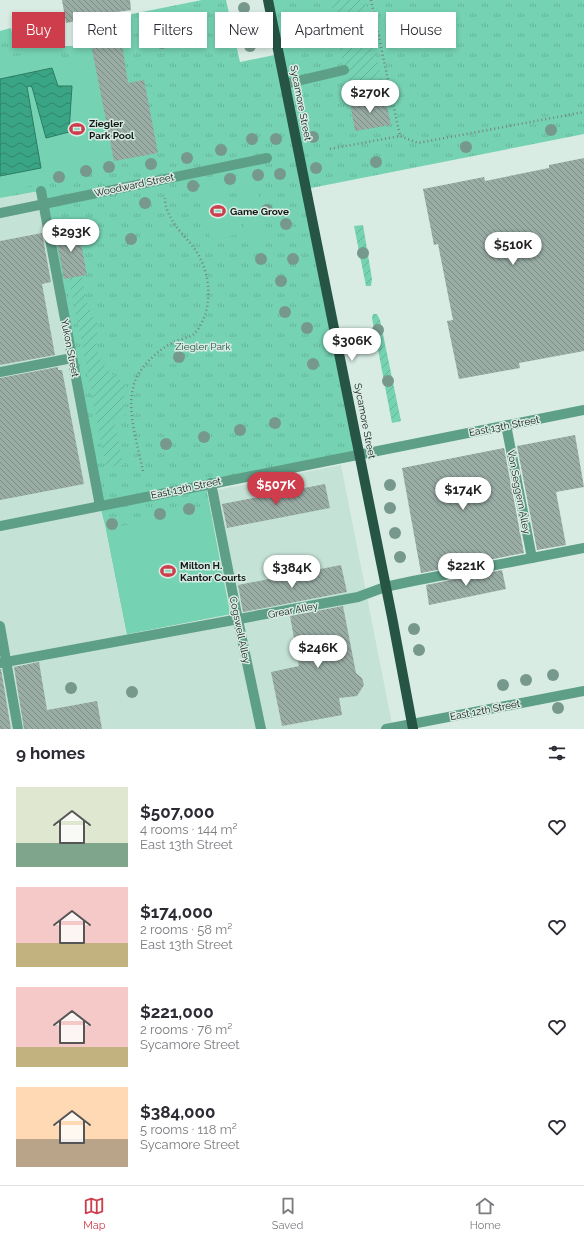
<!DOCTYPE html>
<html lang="en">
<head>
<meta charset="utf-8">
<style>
	body { margin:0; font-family:Raleway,sans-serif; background:#f7f7f7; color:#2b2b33; height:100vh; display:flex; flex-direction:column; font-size:15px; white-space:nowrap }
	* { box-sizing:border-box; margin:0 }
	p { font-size:13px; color:#7c7c81 }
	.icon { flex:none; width:22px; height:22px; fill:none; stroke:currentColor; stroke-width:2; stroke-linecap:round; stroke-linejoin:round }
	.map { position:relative; height:729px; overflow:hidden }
	.panel { display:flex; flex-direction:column; background:#fff; flex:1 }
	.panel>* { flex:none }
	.hud { position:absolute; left:12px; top:12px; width:560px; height:36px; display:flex; gap:8px }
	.price { position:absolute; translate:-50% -34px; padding:0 9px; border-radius:14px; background:#fff; color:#222; font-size:13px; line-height:26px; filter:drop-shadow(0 1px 2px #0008) }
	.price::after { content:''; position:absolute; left:50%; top:24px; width:12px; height:9px; margin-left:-6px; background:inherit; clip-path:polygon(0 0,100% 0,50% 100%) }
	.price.current { background:#cd3d4c; color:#fff }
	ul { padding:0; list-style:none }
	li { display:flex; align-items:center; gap:12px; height:100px; padding:0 16px }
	li span { display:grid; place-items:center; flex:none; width:112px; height:80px; border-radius:0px; color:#555 }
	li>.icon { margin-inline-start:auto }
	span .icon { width:48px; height:48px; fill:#fffc; stroke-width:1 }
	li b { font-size:17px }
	h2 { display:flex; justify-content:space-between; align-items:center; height:48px; padding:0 16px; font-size:17px }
	.chip { padding:0 14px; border-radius:0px; background:#fff; box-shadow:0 2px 6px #0003; font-size:14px; line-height:36px }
	.chip.current { background:#cd3d4c; color:#fff }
	.menu { display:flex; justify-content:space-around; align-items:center; height:56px; border-top:1px solid #e1e1e2; background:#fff; font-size:11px; color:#7c7c81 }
	.menu a { display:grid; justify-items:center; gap:2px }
	.menu .current { color:#cd3d4c }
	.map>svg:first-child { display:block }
	.built { fill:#c5e2d6 }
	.grass { fill:url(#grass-tufts) }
	.garden { fill:url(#garden-furrows) }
	.pitch { fill:#75d2b2 }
	.water { fill:url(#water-waves); stroke:#2d7b63 }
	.building { fill:url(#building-back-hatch) }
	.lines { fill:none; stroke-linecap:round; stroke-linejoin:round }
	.path { stroke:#76847f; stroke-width:2.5; stroke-dasharray:1 3; stroke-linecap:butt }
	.minor { stroke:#5e9f88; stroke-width:10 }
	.major { stroke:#265445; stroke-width:10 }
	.tree { fill:#77998d }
	.labels { text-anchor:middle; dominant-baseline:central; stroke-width:3; stroke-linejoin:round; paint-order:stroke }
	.street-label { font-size:10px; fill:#121916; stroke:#d8ece4 }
	.poi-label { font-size:10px; font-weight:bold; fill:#121916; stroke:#d8ece4; text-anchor:start }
	.park-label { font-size:10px; fill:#285546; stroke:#d8ece4 }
</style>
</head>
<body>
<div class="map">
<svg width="584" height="729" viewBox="0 0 584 729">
	<defs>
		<pattern id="grass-tufts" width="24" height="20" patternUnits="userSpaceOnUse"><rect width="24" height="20" fill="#75d2b2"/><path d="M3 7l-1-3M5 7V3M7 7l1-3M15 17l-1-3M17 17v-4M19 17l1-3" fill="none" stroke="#64b498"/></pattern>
		<pattern id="garden-furrows" width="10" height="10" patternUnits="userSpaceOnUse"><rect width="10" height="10" fill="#75d2b2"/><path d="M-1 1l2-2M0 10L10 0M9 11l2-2" fill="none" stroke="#64b498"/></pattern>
		<pattern id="water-waves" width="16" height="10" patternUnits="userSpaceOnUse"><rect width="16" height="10" fill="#39a584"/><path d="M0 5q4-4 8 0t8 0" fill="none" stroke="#2f866b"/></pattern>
		<pattern id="building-back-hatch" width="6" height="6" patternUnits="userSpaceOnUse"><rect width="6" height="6" fill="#99ada5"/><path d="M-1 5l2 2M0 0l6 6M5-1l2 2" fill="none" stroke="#7b8c85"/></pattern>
	</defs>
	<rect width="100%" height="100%" fill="#d8ece4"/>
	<path class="built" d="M41,191L100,506L106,529L209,509L207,492L341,465L393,729H0V198Z"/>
	<path class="grass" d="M202,0H226L240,62L279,54L268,0H584V134L306,189L359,454L211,483L207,492L230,614L127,634L106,529L100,506L40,191L0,198V31L11,28L15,46H122L117,17Z"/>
	<g class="garden">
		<path d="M331,0H365L383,89L349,95Z"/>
		<path d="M363,225L372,279L371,286H366L354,226Z"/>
		<path d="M82,276C85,295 87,310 99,326C90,352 104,372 127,384L124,397L126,415L114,418L123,465L106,468L69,278Z"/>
		<path d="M373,314H377L380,320L401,421L392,423L372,318Z"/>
	</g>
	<g class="pitch">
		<path d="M123,46L128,83L144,80L158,153L119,160L120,168L0,192V59L59,48L62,58Z"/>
		<path d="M255,176L268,241L248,245L235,180Z"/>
		<path d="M226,182L236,235L210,240L199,187Z"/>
		<path d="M209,509L230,614L127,634L106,529Z"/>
	</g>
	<path class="water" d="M52,68L58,86H72L69,132L46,138L32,87L29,86L27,87L41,168L0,176V79Z"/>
	<g class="building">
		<path d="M62,0H130L131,10L117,12L128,83L144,80L158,153L114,161L86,19L66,23Z"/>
		<path d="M385,96L391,125L355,131L350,103Z"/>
		<path d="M584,158V351L519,363L520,368L459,379L447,321L453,320L438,244L434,245L423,189L484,177L485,181L549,168V165Z"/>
		<path d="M78,226L87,275L64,279L55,231Z"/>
		<path d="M42,233L51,282L42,284L55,355L0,365V241Z"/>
		<path d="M58,367V370H62L84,484L0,500V378Z"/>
		<path d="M575,435L584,487L556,492L566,545L537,550L517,446Z"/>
		<path d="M504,448L524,553L421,573L402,468Z"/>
		<path d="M325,484L330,508L227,528L222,504Z"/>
		<path d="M341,565L347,592L243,612L238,585Z"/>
		<path d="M502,570L506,589L429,605L426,585Z"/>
		<path d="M343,606L356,673L362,678L364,685L357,696L339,698L342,715L282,726L271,672L299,666L290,616Z"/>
		<path d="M39,662L47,710L97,701L102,729H24L14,667Z"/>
		<path d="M0,669H1L11,729H0Z"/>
	</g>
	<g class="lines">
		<g class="path">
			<path d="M371,0L400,136"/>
			<path d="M330,149L400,136L418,143L584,112"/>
			<path d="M143,471C138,446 127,413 133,388C136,370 158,349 174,342C180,339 189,338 194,334C202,326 207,312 208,301C210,280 204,260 191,244C180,231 165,216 165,198"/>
		</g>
		<g class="minor">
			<path d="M285,84L344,70"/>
			<path d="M41,191L100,506"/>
			<path d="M0,213L267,158"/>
			<path d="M0,372L72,358"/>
			<path d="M506,425L532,558"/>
			<path d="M211,483L238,620L261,729"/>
			<path d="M0,526L584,410"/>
			<path d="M0,626L18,729"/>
			<path d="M0,663L358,597L385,587L413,581L584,548"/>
			<path d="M386,729L584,691"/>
		</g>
		<path class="major" d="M268,0L392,617L413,729"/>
	</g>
	<g class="tree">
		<circle cx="244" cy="8" r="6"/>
		<circle cx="324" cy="30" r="6"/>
		<circle cx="107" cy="38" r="6"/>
		<circle cx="84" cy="41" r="6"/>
		<circle cx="162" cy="43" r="6"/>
		<circle cx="250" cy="46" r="6"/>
		<circle cx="551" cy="130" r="6"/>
		<circle cx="313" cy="137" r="6"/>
		<circle cx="252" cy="139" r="6"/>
		<circle cx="276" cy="139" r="6"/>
		<circle cx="466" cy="147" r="6"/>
		<circle cx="221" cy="150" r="6"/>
		<circle cx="187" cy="158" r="6"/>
		<circle cx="376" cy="162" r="6"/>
		<circle cx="151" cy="164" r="6"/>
		<circle cx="109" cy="167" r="6"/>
		<circle cx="316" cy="168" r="6"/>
		<circle cx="86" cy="171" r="6"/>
		<circle cx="280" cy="174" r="6"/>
		<circle cx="258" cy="175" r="6"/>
		<circle cx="59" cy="177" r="6"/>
		<circle cx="230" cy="179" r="6"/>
		<circle cx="193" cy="186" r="6"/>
		<circle cx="145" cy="203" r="6"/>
		<circle cx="267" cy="210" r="6"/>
		<circle cx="286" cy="224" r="6"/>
		<circle cx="131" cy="239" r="6"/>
		<circle cx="363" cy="253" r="6"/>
		<circle cx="261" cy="259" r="6"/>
		<circle cx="293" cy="259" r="6"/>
		<circle cx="281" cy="281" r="6"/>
		<circle cx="285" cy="312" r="6"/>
		<circle cx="307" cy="328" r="6"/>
		<circle cx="378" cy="330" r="6"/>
		<circle cx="179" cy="357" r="6"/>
		<circle cx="313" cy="364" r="6"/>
		<circle cx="388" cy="381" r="6"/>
		<circle cx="275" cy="423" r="6"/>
		<circle cx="240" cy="430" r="6"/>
		<circle cx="204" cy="437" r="6"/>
		<circle cx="166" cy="444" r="6"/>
		<circle cx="390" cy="485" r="6"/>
		<circle cx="390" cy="508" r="6"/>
		<circle cx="189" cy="509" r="6"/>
		<circle cx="160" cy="514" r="6"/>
		<circle cx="112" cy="524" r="6"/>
		<circle cx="395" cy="533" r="6"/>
		<circle cx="400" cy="557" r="6"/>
		<circle cx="414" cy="629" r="6"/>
		<circle cx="419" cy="650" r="6"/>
		<circle cx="553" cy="675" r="6"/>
		<circle cx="526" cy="680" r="6"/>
		<circle cx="503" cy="685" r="6"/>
		<circle cx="71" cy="688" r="6"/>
		<circle cx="132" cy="692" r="6"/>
		<circle cx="558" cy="708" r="6"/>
	</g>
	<defs>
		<symbol id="stadium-bare" viewBox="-9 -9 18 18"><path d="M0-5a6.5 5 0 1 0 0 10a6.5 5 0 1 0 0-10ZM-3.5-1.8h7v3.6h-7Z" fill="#cd3d4c" stroke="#d8ece4" stroke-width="2.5" paint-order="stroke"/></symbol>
	</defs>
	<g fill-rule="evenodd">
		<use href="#stadium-bare" x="66" y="118" width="22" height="22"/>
		<use href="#stadium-bare" x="207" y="200" width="22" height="22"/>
		<use href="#stadium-bare" x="157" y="560" width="22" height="22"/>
	</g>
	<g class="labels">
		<g class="street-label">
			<text transform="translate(301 103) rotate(79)">Sycamore Street</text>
			<text transform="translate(134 185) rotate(-12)">Woodward Street</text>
			<text transform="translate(70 348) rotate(79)">Yukon Street</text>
			<text transform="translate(365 421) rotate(79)">Sycamore Street</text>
			<text transform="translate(504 426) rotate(-11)">East 13th Street</text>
			<text transform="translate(186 488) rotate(-12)">East 13th Street</text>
			<text transform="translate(519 492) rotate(79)">Von Seggern Alley</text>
			<text transform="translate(293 610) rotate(-11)">Grear Alley</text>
			<text transform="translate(240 630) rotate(78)">Cogswell Alley</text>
			<text transform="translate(485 710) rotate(-11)">East 12th Street</text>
		</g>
		<g class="poi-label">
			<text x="89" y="123">Ziegler<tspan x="89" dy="12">Park Pool</tspan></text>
			<text x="230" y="211">Game Grove</text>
			<text x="180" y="565">Milton H.<tspan x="180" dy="12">Kantor Courts</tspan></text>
		</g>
		<g class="park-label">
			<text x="203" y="346">Ziegler Park</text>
		</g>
	</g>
</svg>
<b class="price" style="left:370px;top:114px">$270K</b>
<b class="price" style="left:71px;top:253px">$293K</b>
<b class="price" style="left:513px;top:266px">$510K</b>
<b class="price" style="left:352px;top:362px">$306K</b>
<b class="price current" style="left:276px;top:506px">$507K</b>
<b class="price" style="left:463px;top:511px">$174K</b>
<b class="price" style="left:466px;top:587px">$221K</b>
<b class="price" style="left:292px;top:589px">$384K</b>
<b class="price" style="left:318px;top:669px">$246K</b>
<div class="hud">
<a class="chip current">Buy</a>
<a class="chip">Rent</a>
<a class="chip">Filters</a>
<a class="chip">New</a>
<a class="chip">Apartment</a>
<a class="chip">House</a>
</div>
</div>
<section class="panel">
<h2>9 homes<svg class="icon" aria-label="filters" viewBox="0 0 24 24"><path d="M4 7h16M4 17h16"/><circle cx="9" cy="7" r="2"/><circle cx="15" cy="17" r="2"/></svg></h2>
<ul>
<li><span style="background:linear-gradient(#dfe7d0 70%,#7fa58c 0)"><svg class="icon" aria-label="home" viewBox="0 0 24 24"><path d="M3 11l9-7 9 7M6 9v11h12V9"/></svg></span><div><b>$507,000</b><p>4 rooms · 144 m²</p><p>East 13th Street</p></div><svg class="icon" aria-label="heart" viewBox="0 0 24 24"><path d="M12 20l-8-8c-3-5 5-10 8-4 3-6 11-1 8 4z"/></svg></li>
<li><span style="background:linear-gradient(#f6c9c9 70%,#c2b280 0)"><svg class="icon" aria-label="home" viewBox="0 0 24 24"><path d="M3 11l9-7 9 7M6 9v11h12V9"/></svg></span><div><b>$174,000</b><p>2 rooms · 58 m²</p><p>East 13th Street</p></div><svg class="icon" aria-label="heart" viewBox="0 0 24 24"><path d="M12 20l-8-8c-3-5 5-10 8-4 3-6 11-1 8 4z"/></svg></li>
<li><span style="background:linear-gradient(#f6c9c9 75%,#c2b280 0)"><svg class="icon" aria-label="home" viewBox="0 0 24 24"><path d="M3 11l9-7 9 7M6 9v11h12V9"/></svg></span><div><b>$221,000</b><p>2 rooms · 76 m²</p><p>Sycamore Street</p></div><svg class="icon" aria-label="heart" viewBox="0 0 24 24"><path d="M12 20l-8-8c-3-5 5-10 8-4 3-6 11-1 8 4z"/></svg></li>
<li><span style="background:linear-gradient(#ffd9b3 65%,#b9a48a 0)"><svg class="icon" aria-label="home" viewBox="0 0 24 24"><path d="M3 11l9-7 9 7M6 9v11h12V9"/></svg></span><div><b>$384,000</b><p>5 rooms · 118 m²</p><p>Sycamore Street</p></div><svg class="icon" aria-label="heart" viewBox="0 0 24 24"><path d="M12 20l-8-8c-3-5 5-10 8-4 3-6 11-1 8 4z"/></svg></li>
</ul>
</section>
<nav class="menu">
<a class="current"><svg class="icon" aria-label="map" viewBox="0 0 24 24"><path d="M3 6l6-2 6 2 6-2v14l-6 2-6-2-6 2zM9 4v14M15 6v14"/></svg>Map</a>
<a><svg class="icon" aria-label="saved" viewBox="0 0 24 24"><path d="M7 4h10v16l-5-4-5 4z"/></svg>Saved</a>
<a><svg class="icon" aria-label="home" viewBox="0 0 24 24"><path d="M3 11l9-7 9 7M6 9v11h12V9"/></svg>Home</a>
</nav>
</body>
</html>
